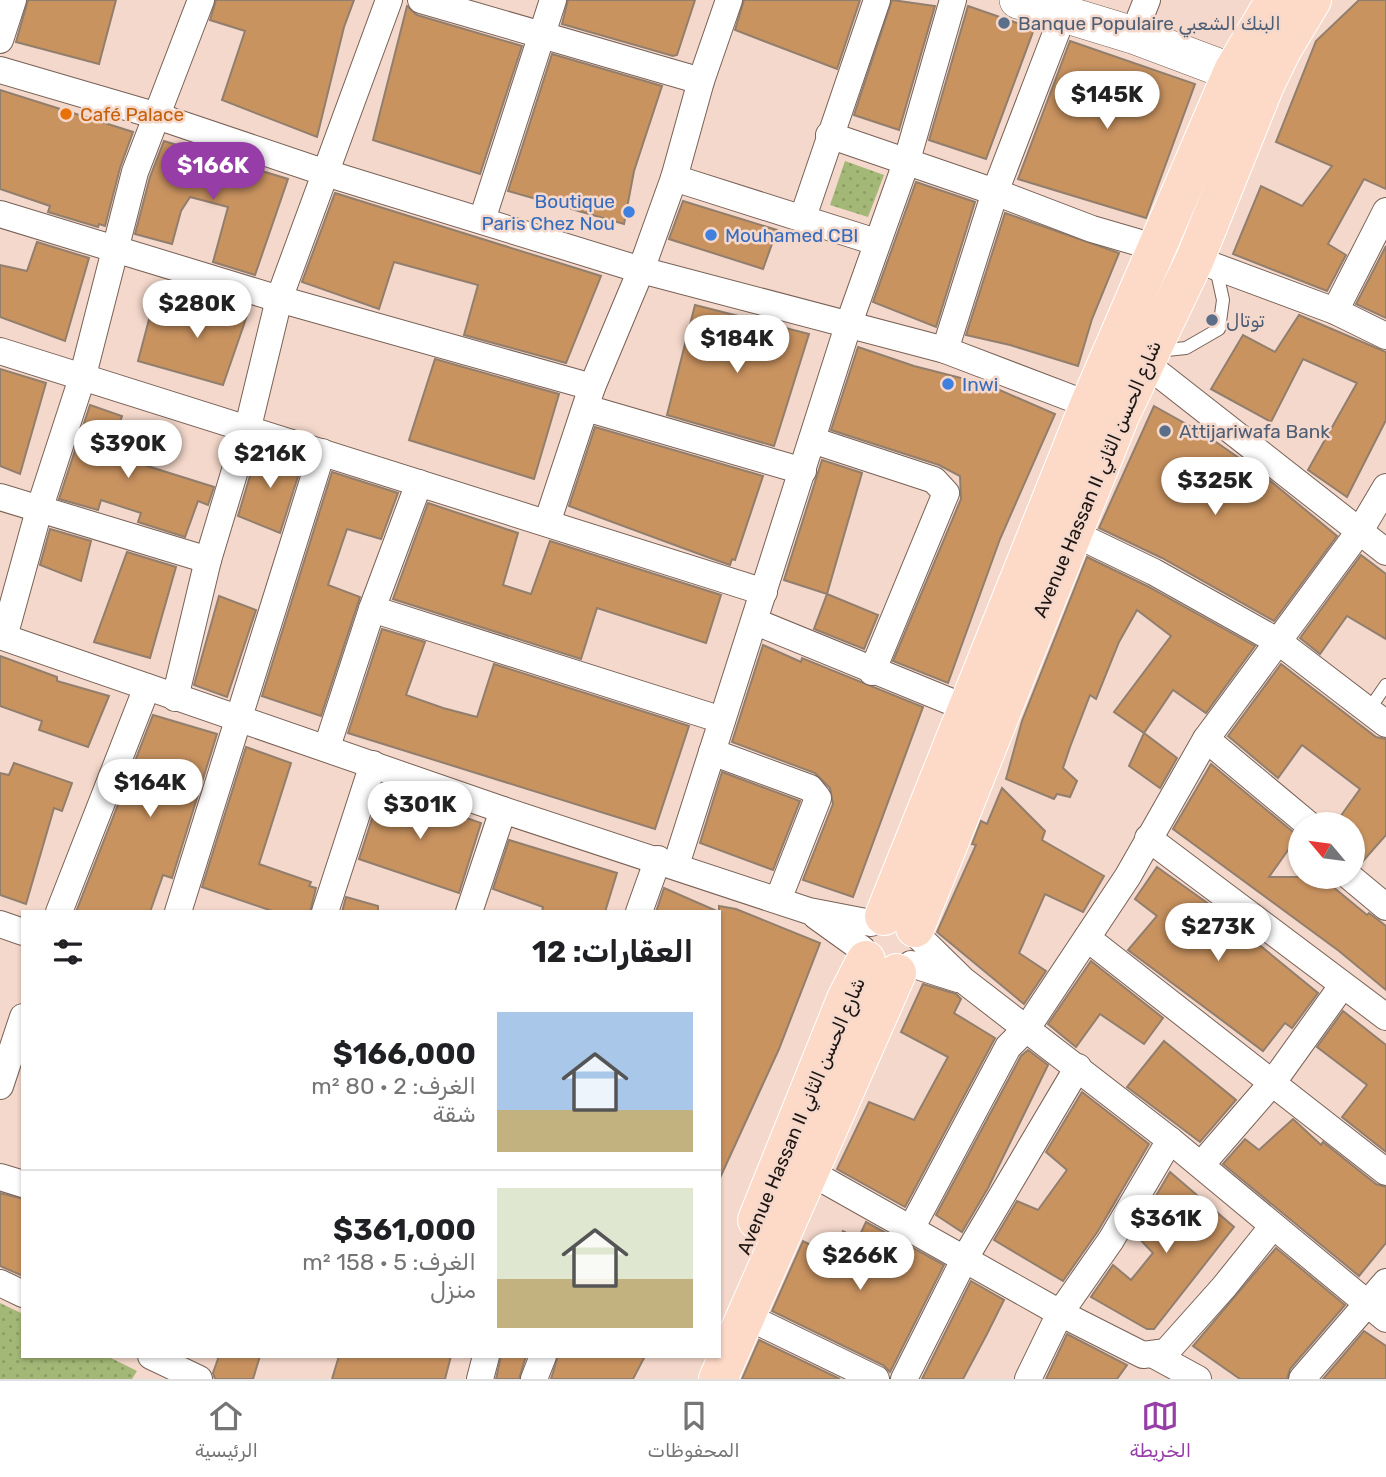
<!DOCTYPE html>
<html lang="ar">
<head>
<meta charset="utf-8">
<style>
	body { margin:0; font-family:Rubik,Vazirmatn,sans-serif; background:#f6f6f6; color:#202124; direction:rtl; height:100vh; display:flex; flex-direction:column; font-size:26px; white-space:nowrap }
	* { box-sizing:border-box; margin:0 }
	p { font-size:23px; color:#757577 }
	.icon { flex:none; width:38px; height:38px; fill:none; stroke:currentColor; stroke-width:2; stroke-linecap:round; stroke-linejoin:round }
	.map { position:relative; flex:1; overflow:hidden; direction:ltr }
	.side { position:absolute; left:21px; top:910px; width:700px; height:448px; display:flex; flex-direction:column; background:#fff; border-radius:0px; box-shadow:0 2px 5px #0004; direction:rtl }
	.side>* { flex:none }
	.needle { width:46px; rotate:299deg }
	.fabs { position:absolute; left:1288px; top:812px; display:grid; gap:14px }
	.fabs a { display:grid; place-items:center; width:77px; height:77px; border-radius:50%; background:#fff; box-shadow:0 2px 5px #0004; font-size:35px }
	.price { position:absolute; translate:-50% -60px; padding:0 16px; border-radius:24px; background:#fff; color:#222; font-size:23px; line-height:46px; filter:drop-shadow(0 2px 4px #0008) }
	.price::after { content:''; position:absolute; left:50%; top:42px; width:21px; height:16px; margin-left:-10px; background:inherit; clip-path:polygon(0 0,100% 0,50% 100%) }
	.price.active { background:#963da8; color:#fff }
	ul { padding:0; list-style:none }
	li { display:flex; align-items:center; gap:21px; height:175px; padding:0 28px }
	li+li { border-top:2px solid #e0e0e0 }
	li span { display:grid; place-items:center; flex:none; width:196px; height:140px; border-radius:0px; color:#555 }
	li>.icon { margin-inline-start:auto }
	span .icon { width:84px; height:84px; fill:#fffc; stroke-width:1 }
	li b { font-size:30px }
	h2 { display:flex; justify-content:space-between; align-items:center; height:84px; padding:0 28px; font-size:30px }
	.tabs { display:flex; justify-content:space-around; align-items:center; height:98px; border-top:2px solid #e0e0e0; background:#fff; font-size:19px; color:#757577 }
	.tabs a { display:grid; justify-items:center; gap:4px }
	.tabs .active { color:#963da8 }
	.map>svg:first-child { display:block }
	.grass { fill:url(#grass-dots) }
	.building { fill:#c99360; stroke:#927e6c; stroke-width:2 }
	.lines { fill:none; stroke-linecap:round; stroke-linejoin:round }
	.lane-casing { stroke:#796156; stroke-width:14 }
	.street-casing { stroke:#796156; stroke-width:28 }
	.secondary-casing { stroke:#796156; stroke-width:38 }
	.primary-casing { stroke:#fff; stroke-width:40 }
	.lane { stroke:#fff; stroke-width:12 }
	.street { stroke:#fff; stroke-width:26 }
	.secondary { stroke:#fff; stroke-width:37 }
	.primary { stroke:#fddac7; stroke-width:38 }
	.service-dot { fill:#5c6f8a; stroke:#f4d8cb; stroke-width:2.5 }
	.food-dot { fill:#e8710a; stroke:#f4d8cb; stroke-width:2.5 }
	.shop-dot { fill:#3f7fe0; stroke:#f4d8cb; stroke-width:2.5 }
	.labels { text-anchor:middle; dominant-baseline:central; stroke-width:5; stroke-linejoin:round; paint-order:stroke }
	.service-label { font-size:19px; fill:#4e5e75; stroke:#f4d8cb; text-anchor:start }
	.food-label { font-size:19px; fill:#c56008; stroke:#f4d8cb; text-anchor:start }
	.shop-label { font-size:19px; fill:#366cbe; stroke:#f4d8cb; text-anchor:start }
	.street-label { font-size:19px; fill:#1e1410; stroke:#f4d8cb }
</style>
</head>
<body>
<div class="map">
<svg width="1386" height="1379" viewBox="0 0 1386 1379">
	<defs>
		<pattern id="grass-dots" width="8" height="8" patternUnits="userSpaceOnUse" patternTransform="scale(1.75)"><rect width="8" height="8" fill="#a3b877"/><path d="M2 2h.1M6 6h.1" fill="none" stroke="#8c9d66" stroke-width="1.8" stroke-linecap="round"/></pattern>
	</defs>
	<rect width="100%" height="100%" fill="#f4d8cb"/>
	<g class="grass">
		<path d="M845,161L884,175L868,217L830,205Z"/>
		<path d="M0,1303L23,1314V1356H107L137,1371L132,1379H0Z"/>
	</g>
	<g class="building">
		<path d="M28,0H116L99,64L16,42Z"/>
		<path d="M216,0H354L344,27L317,137L222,100L245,31L210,20Z"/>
		<path d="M568,0H695L677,55L673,56L562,24Z"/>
		<path d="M744,0H860L837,69L735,30Z"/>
		<path d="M892,0L935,6L899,130L854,115Z"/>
		<path d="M1359,0H1386V189L1364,179L1328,244L1346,255L1327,291L1233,254L1261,186L1302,206L1332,166L1276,142L1316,41Z"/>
		<path d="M407,6L417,15L522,46L480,174L373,140Z"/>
		<path d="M968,6L1034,29L986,159L929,140Z"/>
		<path d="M1070,41L1195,84L1146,218L1018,179Z"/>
		<path d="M552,54L662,86L634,171L624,224L508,191Z"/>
		<path d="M0,90L133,132L120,168L105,226L99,224L98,227L48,212L50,206L0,189Z"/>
		<path d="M164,141L288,179L255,275L213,262L228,207L190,197L181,211L172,244L135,234L150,177Z"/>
		<path d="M916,182L975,202L936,327L873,302Z"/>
		<path d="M335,193L601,276L566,363L464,335L478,285L394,262L379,309L302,282Z"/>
		<path d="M683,201L777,230L763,269L669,239Z"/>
		<path d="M1005,213L1119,253L1092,319L1078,366L1010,345L966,335Z"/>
		<path d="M37,242L89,258L65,341L0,317V265L27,271Z"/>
		<path d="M1386,246V318L1356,304Z"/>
		<path d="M203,292L250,307L223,385L138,361L151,312L194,324Z"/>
		<path d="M695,305L809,334L774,446L667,415Z"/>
		<path d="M1299,315L1386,352V420L1347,497L1308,470L1357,383L1303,359L1271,422L1211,389L1243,335L1275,352Z"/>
		<path d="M858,347L914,366L988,385L1055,414L1000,539L948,683L893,661L961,499L960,476L939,465L831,430Z"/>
		<path d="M435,359L559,394L534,479L409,440Z"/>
		<path d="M0,369L46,383L20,474L0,466Z"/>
		<path d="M90,405L122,416L109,454L214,487L208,505L198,501L185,537L138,522L141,513L101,500L98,510L59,499Z"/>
		<path d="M1154,406L1206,435L1262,474L1337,536L1274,621L1162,558L1099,528Z"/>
		<path d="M595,427L763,476L735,560L732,559L730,565L710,558L569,506Z"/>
		<path d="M258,449L302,464L280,533L238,516Z"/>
		<path d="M822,460L862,473L827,594L784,580Z"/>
		<path d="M332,472L398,493L381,539L347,529L328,585L360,597L321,716L262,696Z"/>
		<path d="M428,503L518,533L503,585L531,594L550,541L721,595L706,643L597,608L581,659L393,599Z"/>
		<path d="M50,529L91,541L81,581L40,565Z"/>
		<path d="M127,552L176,567L150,658L94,642Z"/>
		<path d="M1361,555L1386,574V639L1347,616L1320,654L1300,638Z"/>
		<path d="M1087,557L1147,586L1255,646L1206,713L1173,690L1144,733L1114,712L1171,636L1137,610L1119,642L1096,699L1090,695L1070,747L1063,768L1077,781L1070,797L1057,794L1054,799L1006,779L1022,721Z"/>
		<path d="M827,594L878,615L864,649L814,629Z"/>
		<path d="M219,596L256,610L227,697L194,685Z"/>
		<path d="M382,629L425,642L406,695L443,708L477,717L494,664L689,726L655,829L348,733Z"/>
		<path d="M763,645L801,662L802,658L923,707L853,897L803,880L833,804L830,788L815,773L732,742Z"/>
		<path d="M0,656L57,677V681L109,696L88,747L39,730L42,721L0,706Z"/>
		<path d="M1281,664L1376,737L1386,739V835L1363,861L1353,853V824H1335L1360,789L1302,745L1278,778L1228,736Z"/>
		<path d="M153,715L217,734L172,878L163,875L150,912H76Z"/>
		<path d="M1144,733L1177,758L1160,788L1129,766Z"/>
		<path d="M246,747L291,763L259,864L311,882L309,886L316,888L310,912H275L202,887Z"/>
		<path d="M14,763L72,783L62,811L54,808L26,904L0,895V773L9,775Z"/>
		<path d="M1211,764L1298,836L1269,877H1321L1367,915L1369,913L1386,926V990L1339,951L1173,829Z"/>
		<path d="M722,772L800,801L773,870L700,843Z"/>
		<path d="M382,788L481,823L459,893L359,859Z"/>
		<path d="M1002,788L1045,831L1042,840L1104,876L1083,912L1045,894L1019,953L1046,971L1024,1004L937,932L976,845L972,844L981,821L987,824Z"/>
		<path d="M509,840L617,873L605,912H542L543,907L493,889Z"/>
		<path d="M1157,867L1213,907L1318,993L1292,1028L1285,1023L1263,1051L1128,950L1157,916L1135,899Z"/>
		<path d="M664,888L719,912H656Z"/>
		<path d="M346,897L378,906V912H342Z"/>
		<path d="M719,906L736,909L820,943L779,1049L719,1180Z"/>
		<path d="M1091,961L1163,1018L1144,1044L1100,1014L1076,1047L1048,1024Z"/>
		<path d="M923,984L956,994L961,999L954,1013L995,1038L905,1207L837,1169L869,1102L914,1120L948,1057L901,1032Z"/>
		<path d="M1343,1011L1386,1045V1152L1342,1117L1367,1085L1317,1047Z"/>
		<path d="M1164,1041L1236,1100L1200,1142L1127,1087Z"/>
		<path d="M1028,1050L1048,1065L988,1188L962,1232L936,1215L1021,1056Z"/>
		<path d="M1082,1092L1149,1144L1098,1231L1063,1281L994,1240L1017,1201L1038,1210L1067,1170L1046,1152Z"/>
		<path d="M1293,1119L1321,1145L1323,1142L1376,1184L1386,1187V1243L1359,1276L1223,1164L1245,1139L1259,1150Z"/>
		<path d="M1170,1172L1234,1227L1154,1329H1147L1091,1297L1113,1265L1131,1280L1153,1253L1134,1233Z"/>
		<path d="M0,1193L23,1199V1276L0,1266Z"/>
		<path d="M866,1222L944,1265L890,1372L883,1365L772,1311L803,1241L831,1255L843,1231L858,1239Z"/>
		<path d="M1276,1248L1345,1305L1290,1369L1287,1379H1240L1193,1346Z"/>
		<path d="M971,1281L1004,1300L987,1334L963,1379H922Z"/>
		<path d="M1364,1331L1386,1346V1379H1323Z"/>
		<path d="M1067,1334L1127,1365L1117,1379H1046Z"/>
		<path d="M759,1340L840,1379H742Z"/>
		<path d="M219,1356H260L253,1379H215L213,1373Z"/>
		<path d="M339,1356H451L445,1379H332Z"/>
		<path d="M501,1356H526L519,1379H496Z"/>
		<path d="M558,1356H645L633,1379H551Z"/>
	</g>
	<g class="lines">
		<defs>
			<g id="lane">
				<path d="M1157,351L1186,348L1219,329L1223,300L1216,268"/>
				<path d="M1368,711L1386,685"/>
			</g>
			<g id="street">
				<path d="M421,0L701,81"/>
				<path d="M1133,35L1147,0"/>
				<path d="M0,40L13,0"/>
				<path d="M0,70L154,115L326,173L641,270L945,350L1105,411"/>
				<path d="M829,135L995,192L1092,229L1195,259L1335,311L1386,336"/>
				<path d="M674,178L876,242"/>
				<path d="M0,214L279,299L592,387"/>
				<path d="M803,217L877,0"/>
				<path d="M482,220L553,0"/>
				<path d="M1335,311L1386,211"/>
				<path d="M945,350L995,192L1063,15"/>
				<path d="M0,351L764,592"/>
				<path d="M1145,363L1386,552"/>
				<path d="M586,408L803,471"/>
				<path d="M812,440L934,480L946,493L872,672"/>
				<path d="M0,497L208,560"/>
				<path d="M547,523L592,387L641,270L674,178L701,81L729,0"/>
				<path d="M1073,533L1154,572L1279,642L1386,724"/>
				<path d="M372,609L722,720"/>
				<path d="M756,622L981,714"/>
				<path d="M0,636L503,810L809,911L871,923"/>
				<path d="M4,637L39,510L83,375L135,172L201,0"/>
				<path d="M175,698L208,560L248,427L279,299L389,0"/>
				<path d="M1206,739L1308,824"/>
				<path d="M327,747L372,609L419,483"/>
				<path d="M712,752L810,788L818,798L778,900"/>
				<path d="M1148,838L1386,1017"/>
				<path d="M676,865L848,326L907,160L953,0"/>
				<path d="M1350,877L1386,907"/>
				<path d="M59,912L147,687"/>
				<path d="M178,912L322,452"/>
				<path d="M325,912L373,764"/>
				<path d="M469,912L503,810"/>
				<path d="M639,912L658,859"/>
				<path d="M816,916L862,949"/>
				<path d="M0,924L23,932"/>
				<path d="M919,937L963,980L1170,1140L1386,1319"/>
				<path d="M1087,938L1386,1172"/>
				<path d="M911,964L958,979"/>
				<path d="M0,1086L23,1017"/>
				<path d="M1201,1165L1273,1082L1342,986"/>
				<path d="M808,1171L1060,1313L1143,1355L1166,1352L1224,1287L1273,1226"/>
				<path d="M0,1177L23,1184"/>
				<path d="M912,1227L1008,1047L1027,1028L1128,876L1206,739L1361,529L1386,487"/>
				<path d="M0,1283L23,1294"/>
				<path d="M744,1315L876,1379"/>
				<path d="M1154,1355L1198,1379"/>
				<path d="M151,1356L199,1379"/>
				<path d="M480,1379L486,1356"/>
				<path d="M534,1379L543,1356"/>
				<path d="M904,1379L965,1258L1078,1067"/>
				<path d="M1028,1379L1060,1313L1111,1240L1170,1140"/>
				<path d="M1302,1379L1386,1282"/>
			</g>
			<path id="secondary" d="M1018,0L1133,35L1261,83"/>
			<g id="primary">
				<path d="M884,916L1089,405L1233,71L1275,0"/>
				<path d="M915,928L1120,416L1195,259L1265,85L1282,50L1312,0"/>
				<path d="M757,1220L846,999L866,960"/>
				<path d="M718,1379L897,973"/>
			</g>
		</defs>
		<use href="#lane" class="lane-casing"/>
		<use href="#street" class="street-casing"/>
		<use href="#secondary" class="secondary-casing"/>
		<use href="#primary" class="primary-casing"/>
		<use href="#lane" class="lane"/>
		<use href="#street" class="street"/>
		<use href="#secondary" class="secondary"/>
		<use href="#primary" class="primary"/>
	</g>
	<g class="service-dot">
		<circle cx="1004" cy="23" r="7"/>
		<circle cx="1212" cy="320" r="7"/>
		<circle cx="1165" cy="431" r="7"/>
	</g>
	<circle class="food-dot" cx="66" cy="114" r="7"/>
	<g class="shop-dot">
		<circle cx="629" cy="212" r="7"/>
		<circle cx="711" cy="235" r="7"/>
		<circle cx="948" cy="384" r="7"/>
	</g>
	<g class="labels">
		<g class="service-label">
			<text x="1018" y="23">Banque Populaire البنك الشعبي</text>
			<text x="1226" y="320">توتال</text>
			<text x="1179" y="431">Attijariwafa Bank</text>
		</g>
		<g class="food-label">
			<text x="80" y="114">Café Palace</text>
		</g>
		<g class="shop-label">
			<text x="615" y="201" text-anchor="end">Boutique<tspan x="615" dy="22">Paris Chez Nou</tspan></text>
			<text x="725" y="235">Mouhamed CBI</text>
			<text x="962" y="384">Inwi</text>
		</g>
		<g class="street-label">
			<text transform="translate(1097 479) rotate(-67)">Avenue Hassan II شارع الحسن الثاني</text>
			<text transform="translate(801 1116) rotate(-67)">Avenue Hassan II شارع الحسن الثاني</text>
		</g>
	</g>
</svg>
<div class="fabs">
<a><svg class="needle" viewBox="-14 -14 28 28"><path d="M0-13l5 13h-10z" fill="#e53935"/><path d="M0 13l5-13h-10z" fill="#757577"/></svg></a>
</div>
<b class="price" style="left:1107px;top:131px">$145K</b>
<b class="price active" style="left:213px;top:202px">$166K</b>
<b class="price" style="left:197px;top:340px">$280K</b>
<b class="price" style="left:737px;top:375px">$184K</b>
<b class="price" style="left:128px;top:480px">$390K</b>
<b class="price" style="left:270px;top:490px">$216K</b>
<b class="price" style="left:1215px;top:517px">$325K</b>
<b class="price" style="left:150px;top:819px">$164K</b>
<b class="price" style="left:420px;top:841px">$301K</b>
<b class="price" style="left:1218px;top:963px">$273K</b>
<b class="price" style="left:1166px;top:1255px">$361K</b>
<b class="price" style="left:860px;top:1292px">$266K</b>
<section class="side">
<h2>العقارات: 12<svg class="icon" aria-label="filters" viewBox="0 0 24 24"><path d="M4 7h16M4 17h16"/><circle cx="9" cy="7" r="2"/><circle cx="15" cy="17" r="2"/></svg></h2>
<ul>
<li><span style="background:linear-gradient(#a9c7e8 70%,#c2b280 0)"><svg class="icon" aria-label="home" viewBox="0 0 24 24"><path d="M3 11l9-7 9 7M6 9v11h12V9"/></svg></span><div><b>$166,000</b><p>الغرف: 2 · 80 m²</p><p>شقة</p></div></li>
<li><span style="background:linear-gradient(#dfe7d0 65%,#c2b280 0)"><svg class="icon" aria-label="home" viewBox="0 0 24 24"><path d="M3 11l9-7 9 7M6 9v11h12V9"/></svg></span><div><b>$361,000</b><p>الغرف: 5 · 158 m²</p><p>منزل</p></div></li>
</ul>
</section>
</div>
<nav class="tabs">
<a class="active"><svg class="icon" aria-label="map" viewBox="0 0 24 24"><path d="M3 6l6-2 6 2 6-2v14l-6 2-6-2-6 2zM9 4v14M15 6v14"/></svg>الخريطة</a>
<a><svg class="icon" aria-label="saved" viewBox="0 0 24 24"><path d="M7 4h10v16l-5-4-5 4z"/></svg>المحفوظات</a>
<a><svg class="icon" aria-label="home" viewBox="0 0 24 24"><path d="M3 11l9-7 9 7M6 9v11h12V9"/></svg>الرئيسية</a>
</nav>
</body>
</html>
